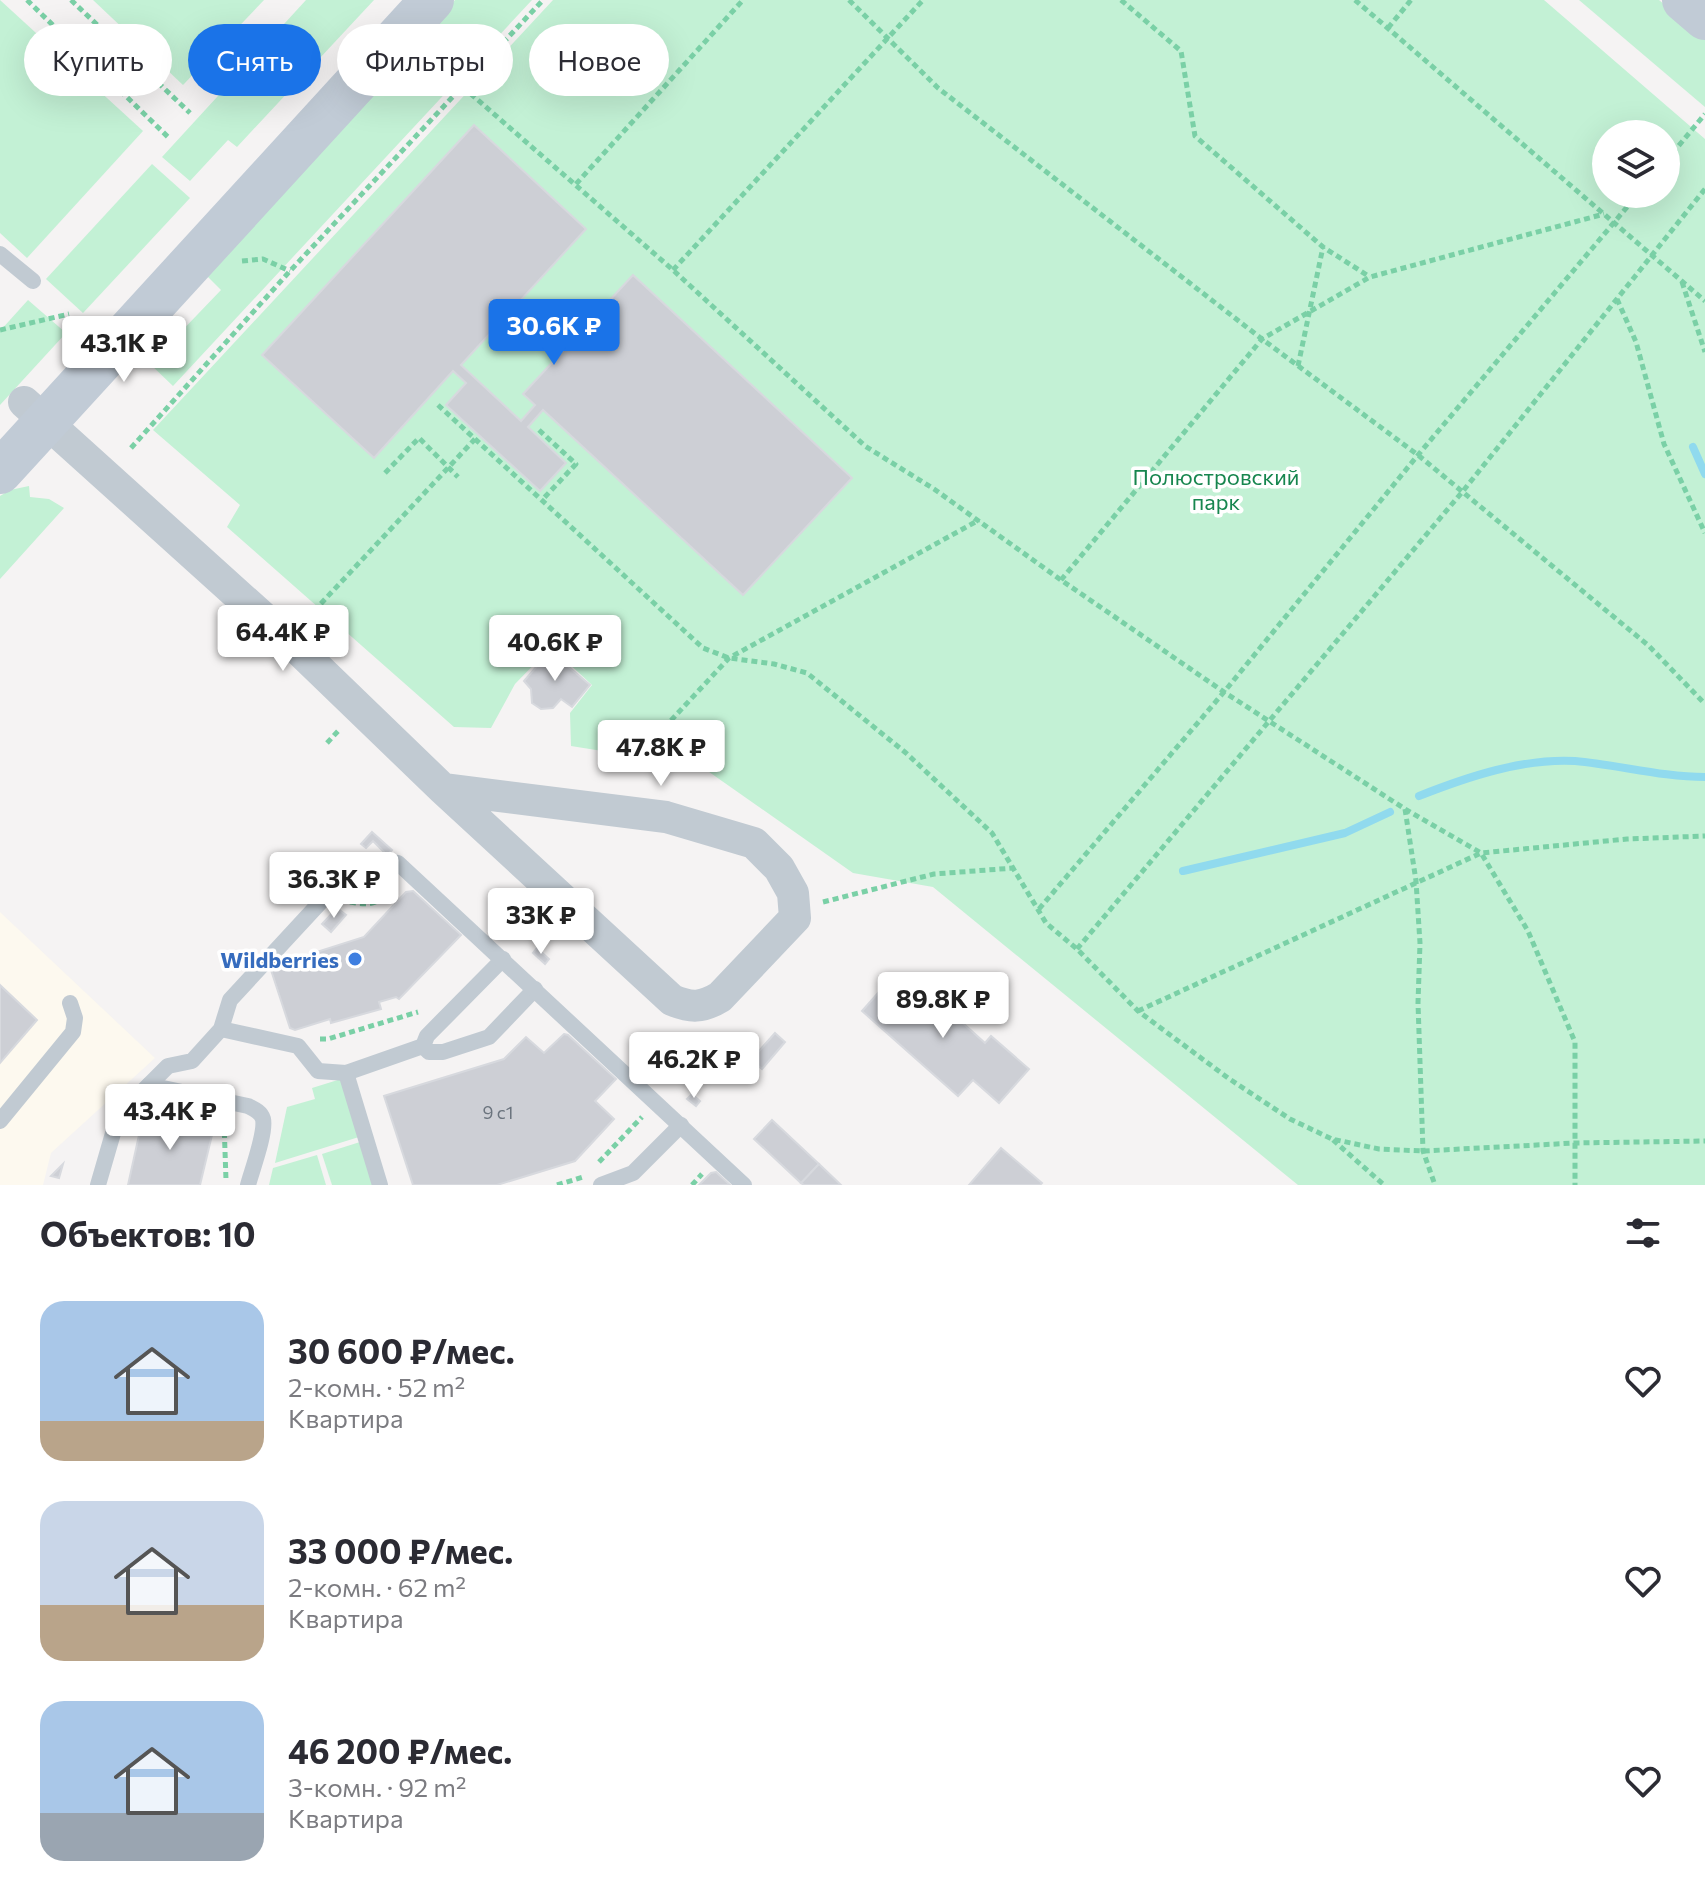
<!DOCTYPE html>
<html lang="ru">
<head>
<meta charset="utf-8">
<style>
	body { margin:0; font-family:Commissioner,sans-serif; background:#f2f2f3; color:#2b2b33; height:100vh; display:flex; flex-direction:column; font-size:30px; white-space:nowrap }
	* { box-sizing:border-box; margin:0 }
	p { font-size:26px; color:#7c7c81 }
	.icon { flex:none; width:44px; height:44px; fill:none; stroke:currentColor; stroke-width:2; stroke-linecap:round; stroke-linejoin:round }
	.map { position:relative; height:1185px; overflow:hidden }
	.side { display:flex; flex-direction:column; background:#fff; flex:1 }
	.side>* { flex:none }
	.guide { position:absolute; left:24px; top:24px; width:800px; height:72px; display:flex; gap:16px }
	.controls { position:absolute; left:1592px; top:120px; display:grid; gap:16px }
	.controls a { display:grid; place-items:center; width:88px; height:88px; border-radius:50%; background:#fff; box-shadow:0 8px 32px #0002; font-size:40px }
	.price { position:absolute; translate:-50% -68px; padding:0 18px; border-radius:8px; background:#fff; color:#222; font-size:26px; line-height:52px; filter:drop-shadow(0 2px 4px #0008) }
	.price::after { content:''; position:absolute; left:50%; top:48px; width:24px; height:18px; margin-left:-12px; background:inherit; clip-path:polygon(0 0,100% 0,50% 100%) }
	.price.on { background:#1a73e8; color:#fff }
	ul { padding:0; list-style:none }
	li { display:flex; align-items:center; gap:24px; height:200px; padding:0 40px }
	li span { display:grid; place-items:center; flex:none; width:224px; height:160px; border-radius:24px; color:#555 }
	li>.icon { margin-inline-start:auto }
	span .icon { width:96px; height:96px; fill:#fffc; stroke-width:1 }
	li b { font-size:34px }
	h2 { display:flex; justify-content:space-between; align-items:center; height:96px; padding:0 40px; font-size:34px }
	.tag { padding:0 28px; border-radius:36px; background:#fff; box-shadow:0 8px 32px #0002; font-size:28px; line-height:72px }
	.tag.on { background:#1a73e8; color:#fff }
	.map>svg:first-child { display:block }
	.commercial { fill:#fdf9ef }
	.green { fill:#c3f1d5; fill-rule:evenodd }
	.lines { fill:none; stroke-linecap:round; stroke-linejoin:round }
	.stream { stroke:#90daee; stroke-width:8 }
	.building { fill:#cdcfd5; stroke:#d7d9de; stroke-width:2 }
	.path { stroke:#7ad0a6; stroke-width:5; stroke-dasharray:6 4; stroke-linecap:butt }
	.lane { stroke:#c1cad2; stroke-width:16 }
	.street { stroke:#c1cad2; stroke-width:32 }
	.secondary { stroke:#c1cbd6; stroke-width:44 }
	.shop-dot { fill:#3f7fe0; stroke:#fff; stroke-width:3 }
	.labels { text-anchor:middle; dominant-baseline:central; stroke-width:7; stroke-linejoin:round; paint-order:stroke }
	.number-label { font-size:18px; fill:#6b747e }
	.park-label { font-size:22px; fill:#17864f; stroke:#fff }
	.shop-label { font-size:22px; font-weight:bold; fill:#366cbe; stroke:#fff; text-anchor:end }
</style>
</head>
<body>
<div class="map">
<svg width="1705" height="1185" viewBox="0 0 1705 1185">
	<rect width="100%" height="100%" fill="#f5f3f3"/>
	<path class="commercial" d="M0,912L155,1058L51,1153L43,1185H0Z"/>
	<g class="green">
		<path d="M0,0L143,131L27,258L0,233Z"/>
		<path d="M93,0H264L183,85Z"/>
		<path d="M306,0H374L237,147L228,140L190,181L162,157Z"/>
		<path d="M455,0H532L173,386L150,364L221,290L204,273Z"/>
		<path d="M553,0H1544L1705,139V1185H1298L933,887L853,873L702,767L571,746L570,713L592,685L551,647L515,684L491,728L454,727L227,527L240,505L153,430ZM1606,134H1666V194H1606Z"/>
		<path d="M1579,0H1659L1705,39V107Z"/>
		<path d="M152,164L190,198L83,313L46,279Z"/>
		<path d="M28,300L66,333L0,405V331Z"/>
		<path d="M29,486L30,497L49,499L64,508L0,579V496L10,490Z"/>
		<path d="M341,1079L359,1137L275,1163L287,1107L315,1099L312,1088Z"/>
		<path d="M360,1142L373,1185H332L322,1154Z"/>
		<path d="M317,1155L326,1185H269L273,1168Z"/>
	</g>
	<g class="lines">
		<g class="stream">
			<path d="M1693,447L1705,474"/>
			<path d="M1419,796C1467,777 1523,758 1575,761C1619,765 1662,777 1705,777"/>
			<path d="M1183,871L1345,833L1390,812"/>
		</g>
	</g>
	<g class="building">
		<path d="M474,125L586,229L461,365L521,421L535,405L523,394L633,275L852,478L743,595L543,410L528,427L566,463L540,491L446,405L466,383L453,371L374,458L262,355Z"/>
		<path d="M550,651L590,685L572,707L561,699L553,708L541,709L532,703L531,689L524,681Z"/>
		<path d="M372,832L392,850L387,855L373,841L366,848L361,844Z"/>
		<path d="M413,891L461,935L399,999L396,997L379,1002L381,1009L331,1023L330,1019L295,1030L290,1028L270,967L364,937L406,892Z"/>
		<path d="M337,908L346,915L331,932L322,924Z"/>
		<path d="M537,948L549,959L545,964L533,953Z"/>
		<path d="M895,974L907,985L913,978L985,1043L991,1036L1029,1069L999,1103L973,1080L958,1096L862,1011Z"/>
		<path d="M0,985L37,1020L0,1063Z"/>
		<path d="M775,1033L785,1042L762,1069L751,1060Z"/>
		<path d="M564,1034L568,1035L616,1079L595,1101L614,1119L575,1161L497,1185H413L384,1096L504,1059L526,1037L544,1053Z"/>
		<path d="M692,1094L700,1101L696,1106L687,1099Z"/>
		<path d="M151,1114L207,1126L211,1129L212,1135L200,1185H128L143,1117Z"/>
		<path d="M772,1120L819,1164L801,1183L754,1139Z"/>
		<path d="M1001,1148L1042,1183L1040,1185H969Z"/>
		<path d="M63,1164L59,1178L51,1176Z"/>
		<path d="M819,1164L841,1185H804L801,1183Z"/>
		<path d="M716,1172L730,1185H699L711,1173Z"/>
	</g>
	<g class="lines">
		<g class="path">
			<path d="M27,0L168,137"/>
			<path d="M71,0L190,113"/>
			<path d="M849,0L938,88L1262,339L1418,455L1649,646L1705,704"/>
			<path d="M1121,0L1181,51L1195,136L1323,247L1370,277"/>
			<path d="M1355,0L1705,301"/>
			<path d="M1388,28L1411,0"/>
			<path d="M463,87L673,270L865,446L934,489L1061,580L1224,692L1405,809L1481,853L1627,839L1705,836"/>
			<path d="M1666,161L1705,114"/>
			<path d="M576,184L743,0"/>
			<path d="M242,261L263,259L290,271"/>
			<path d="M673,270L923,0"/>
			<path d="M1682,282L1705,352"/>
			<path d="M1617,299L1636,342L1664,444L1705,533"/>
			<path d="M0,330L69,314"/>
			<path d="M1298,366L1323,247"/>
			<path d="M438,405L703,648L729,658L774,664L807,673L906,753L992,833L1046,923L1077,949L1138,1011L1228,1078L1290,1119L1332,1139L1379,1149L1423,1151L1575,1143L1705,1141"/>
			<path d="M539,430L576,464L542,500"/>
			<path d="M131,448L290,271L543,0"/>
			<path d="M385,473L419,438L458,477"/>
			<path d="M1061,580L1262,339L1370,277L1604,214"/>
			<path d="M314,611L475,439"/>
			<path d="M327,743L340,729"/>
			<path d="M637,757L729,658L979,520"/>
			<path d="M1405,809L1416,881L1420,943L1418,1003L1423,1151L1435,1185"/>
			<path d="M350,902C371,906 380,904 392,887"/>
			<path d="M823,902L934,874L1014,868"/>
			<path d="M1039,909L1224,692L1418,455L1638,194"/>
			<path d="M1077,949L1463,491L1705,189"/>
			<path d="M1138,1011L1481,853L1528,931L1575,1042V1185"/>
			<path d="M320,1039H328L418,1012"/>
			<path d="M224,1122L226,1180"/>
			<path d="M1333,1140L1384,1185"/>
			<path d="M599,1162L642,1117"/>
			<path d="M557,1185L583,1177"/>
			<path d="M692,1185L702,1174"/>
		</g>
		<g class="lane">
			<path d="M0,254L33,281"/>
			<path d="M221,1029L298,1046L318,1071L346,1073L423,1046L427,1036L503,959"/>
			<path d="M423,1046L429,1052H443L489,1037L535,989"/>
			<path d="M346,1073L380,1185"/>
			<path d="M149,1085L248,1106C254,1109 261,1112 263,1119C266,1133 252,1170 248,1185"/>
			<path d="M0,1121L73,1032L75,1018L70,1003"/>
			<path d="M98,1185L118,1116L168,1066L192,1061L221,1029L230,1000L353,867C369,858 380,859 398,863L744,1185"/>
			<path d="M601,1185L633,1173L681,1125"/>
		</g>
		<path class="street" d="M24,402L299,650L443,789L672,1000C691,1008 702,1008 720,997L795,918L793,893L779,868L754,843L666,817L443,789"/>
		<g class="secondary">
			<path d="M1684,0L1705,18"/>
			<path d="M0,472L432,0"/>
		</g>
	</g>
	<circle class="shop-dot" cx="355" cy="959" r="8"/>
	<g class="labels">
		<g class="number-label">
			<text x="498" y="1112">9 с1</text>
		</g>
		<g class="park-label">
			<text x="1216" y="476">Полюстровский<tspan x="1216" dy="25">парк</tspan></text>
		</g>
		<g class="shop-label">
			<text x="339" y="959">Wildberries</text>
		</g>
	</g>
</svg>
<div class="controls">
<a><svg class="icon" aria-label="layers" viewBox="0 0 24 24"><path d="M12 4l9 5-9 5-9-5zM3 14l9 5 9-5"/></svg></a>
</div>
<b class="price on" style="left:554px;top:367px">30.6K ₽</b>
<b class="price" style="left:124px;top:384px">43.1K ₽</b>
<b class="price" style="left:283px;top:673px">64.4K ₽</b>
<b class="price" style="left:555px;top:683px">40.6K ₽</b>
<b class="price" style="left:661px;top:788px">47.8K ₽</b>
<b class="price" style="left:334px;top:920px">36.3K ₽</b>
<b class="price" style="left:541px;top:956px">33K ₽</b>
<b class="price" style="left:943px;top:1040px">89.8K ₽</b>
<b class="price" style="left:694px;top:1100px">46.2K ₽</b>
<b class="price" style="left:170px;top:1152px">43.4K ₽</b>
<div class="guide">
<a class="tag">Купить</a>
<a class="tag on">Снять</a>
<a class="tag">Фильтры</a>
<a class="tag">Новое</a>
</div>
</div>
<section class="side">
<h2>Объектов: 10<svg class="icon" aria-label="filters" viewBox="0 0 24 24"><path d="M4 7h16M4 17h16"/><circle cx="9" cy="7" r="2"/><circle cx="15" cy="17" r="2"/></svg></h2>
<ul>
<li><span style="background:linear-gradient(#a9c7e8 75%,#b9a48a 0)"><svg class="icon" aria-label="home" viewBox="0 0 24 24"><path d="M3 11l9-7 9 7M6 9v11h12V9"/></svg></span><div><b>30 600 ₽/мес.</b><p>2-комн. · 52 m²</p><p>Квартира</p></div><svg class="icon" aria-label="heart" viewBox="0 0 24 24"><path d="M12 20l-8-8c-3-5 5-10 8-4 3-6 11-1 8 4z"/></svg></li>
<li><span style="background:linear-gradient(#c9d6e8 65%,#b9a48a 0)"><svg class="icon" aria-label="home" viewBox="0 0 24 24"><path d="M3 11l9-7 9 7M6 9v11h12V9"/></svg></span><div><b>33 000 ₽/мес.</b><p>2-комн. · 62 m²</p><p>Квартира</p></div><svg class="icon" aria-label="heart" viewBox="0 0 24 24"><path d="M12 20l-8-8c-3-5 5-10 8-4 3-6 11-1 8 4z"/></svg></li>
<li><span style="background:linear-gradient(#a9c7e8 70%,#9aa5b1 0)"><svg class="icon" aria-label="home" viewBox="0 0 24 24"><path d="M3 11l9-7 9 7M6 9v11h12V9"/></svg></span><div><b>46 200 ₽/мес.</b><p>3-комн. · 92 m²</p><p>Квартира</p></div><svg class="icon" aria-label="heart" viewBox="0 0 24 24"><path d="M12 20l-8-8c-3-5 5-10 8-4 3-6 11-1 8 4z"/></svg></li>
</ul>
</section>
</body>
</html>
